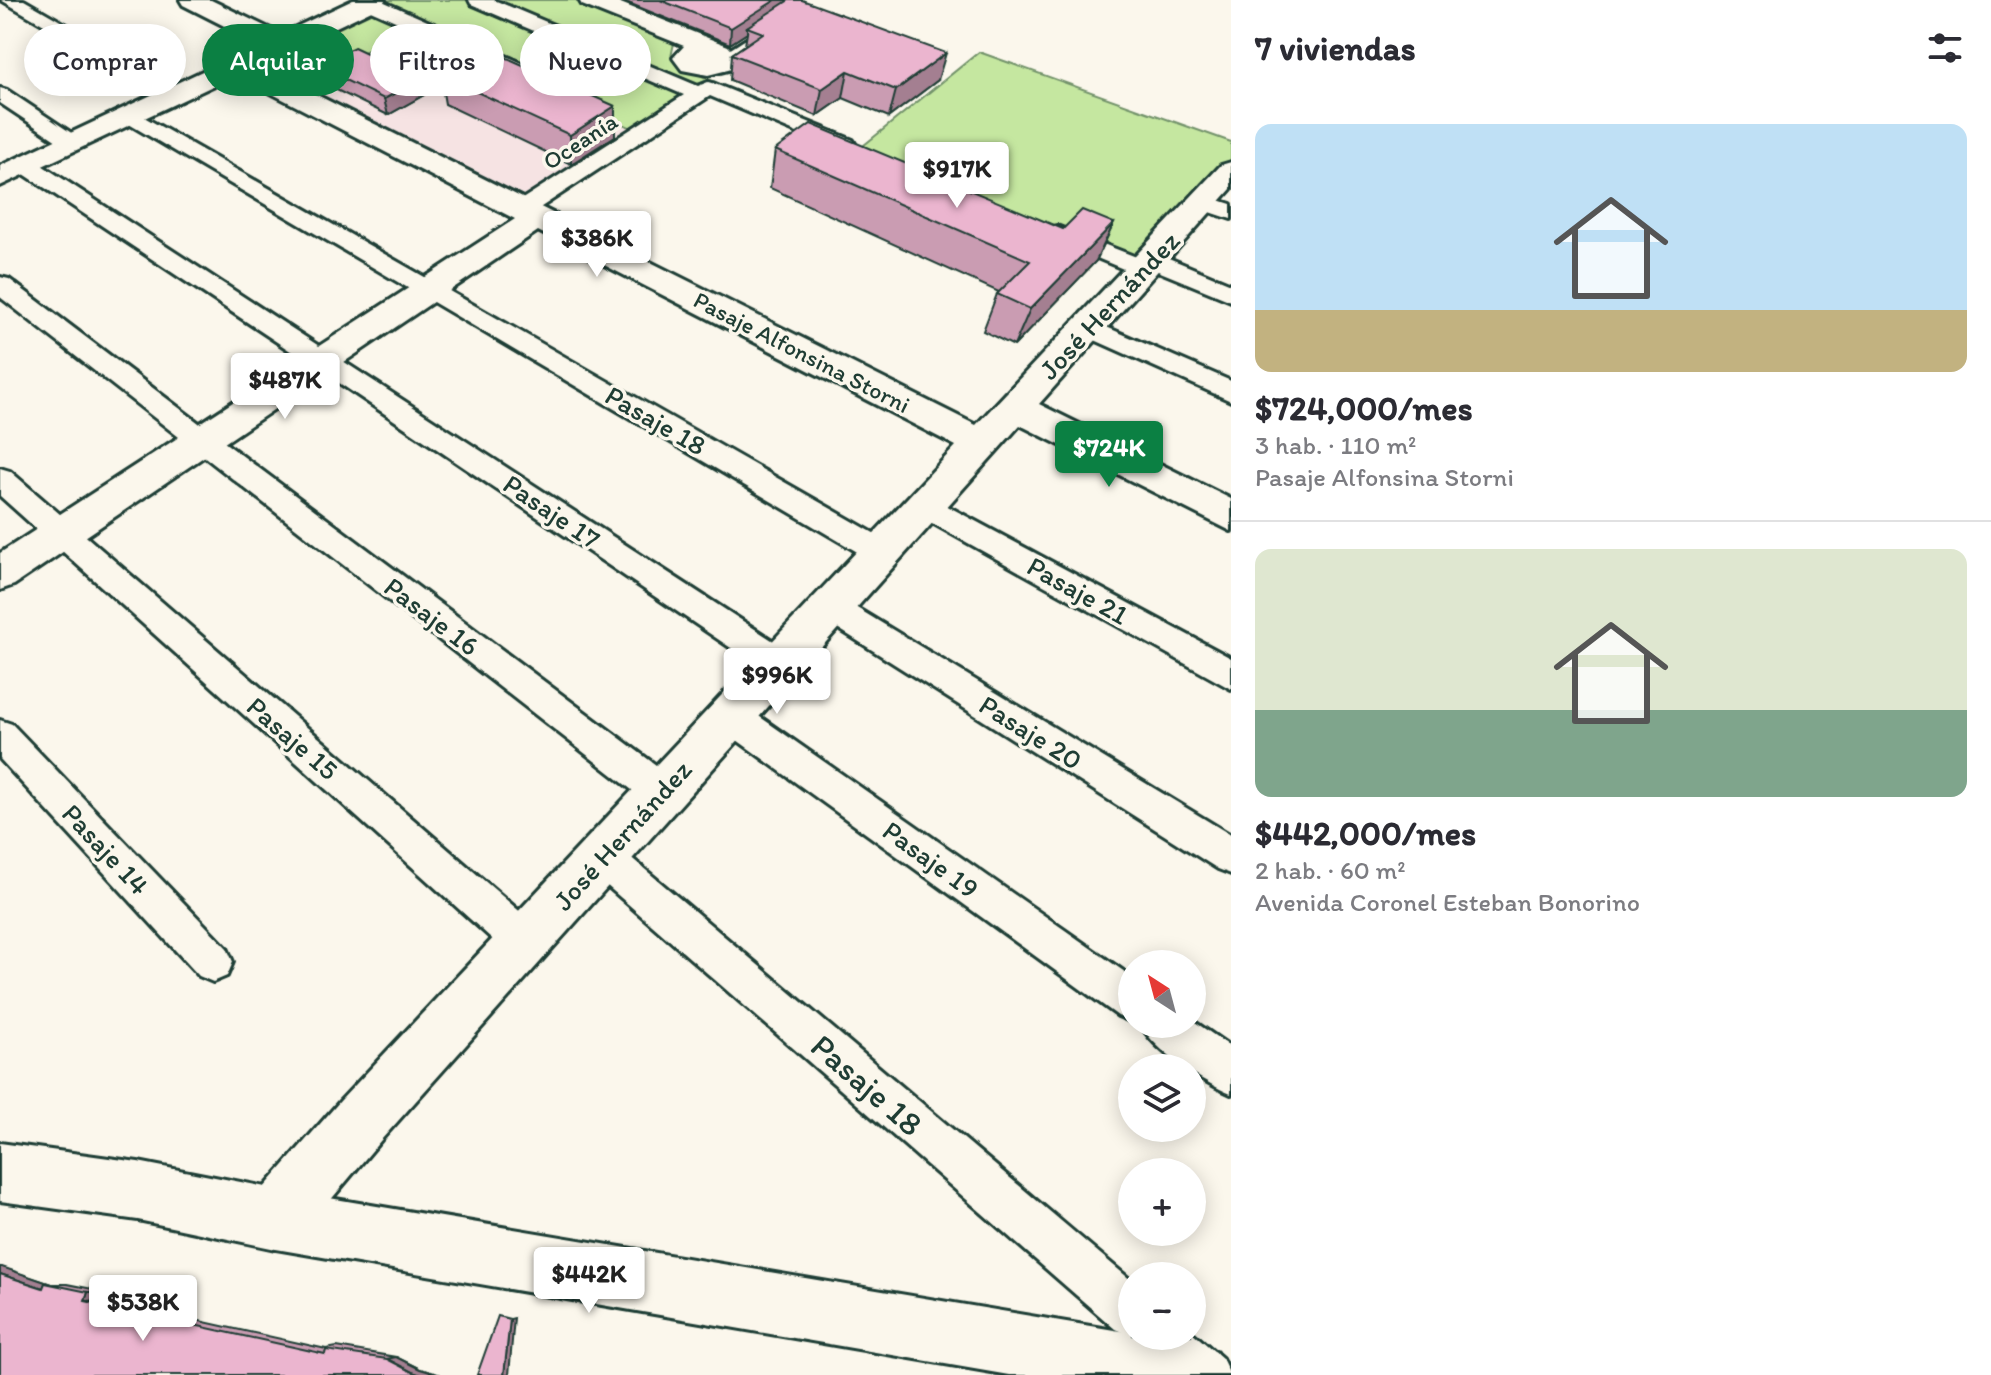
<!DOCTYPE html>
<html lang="es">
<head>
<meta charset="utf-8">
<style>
	body { margin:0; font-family:Itim,sans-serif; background:#f2f2f3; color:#2b2b33; height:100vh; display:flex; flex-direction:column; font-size:30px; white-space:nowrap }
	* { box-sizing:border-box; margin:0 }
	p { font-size:26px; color:#7c7c81 }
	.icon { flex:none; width:44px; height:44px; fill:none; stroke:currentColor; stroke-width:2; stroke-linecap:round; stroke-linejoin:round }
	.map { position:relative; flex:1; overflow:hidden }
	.sheet { display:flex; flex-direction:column; background:#fff; width:760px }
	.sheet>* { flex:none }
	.guide { position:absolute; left:24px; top:24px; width:760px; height:72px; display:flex; gap:16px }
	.needle { width:52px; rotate:324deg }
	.buttons { position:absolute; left:1118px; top:950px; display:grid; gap:16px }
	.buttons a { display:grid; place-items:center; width:88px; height:88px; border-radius:50%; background:#fff; box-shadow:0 4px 20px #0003; font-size:40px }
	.price { position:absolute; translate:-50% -68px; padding:0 18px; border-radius:8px; background:#fff; color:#222; font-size:26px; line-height:52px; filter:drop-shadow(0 2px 4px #0008) }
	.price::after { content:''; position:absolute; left:50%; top:48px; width:24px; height:18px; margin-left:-12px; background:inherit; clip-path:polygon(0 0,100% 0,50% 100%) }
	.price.active { background:#0b8043; color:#fff }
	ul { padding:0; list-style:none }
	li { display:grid; align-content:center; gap:16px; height:424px; padding:0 24px }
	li+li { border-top:2px solid #e1e1e2 }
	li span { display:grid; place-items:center; height:248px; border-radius:16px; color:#555 }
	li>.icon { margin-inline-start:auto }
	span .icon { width:144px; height:144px; fill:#fffc; stroke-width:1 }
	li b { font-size:34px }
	h2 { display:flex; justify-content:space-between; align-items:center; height:96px; padding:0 24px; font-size:34px }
	.pill { padding:0 28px; border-radius:36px; background:#fff; box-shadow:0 4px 20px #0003; font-size:28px; line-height:72px }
	.pill.active { background:#0b8043; color:#fff }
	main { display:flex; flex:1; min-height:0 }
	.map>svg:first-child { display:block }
	.built { fill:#f6e3e3 }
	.green { fill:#c5e7a0; stroke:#72926a; stroke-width:2 }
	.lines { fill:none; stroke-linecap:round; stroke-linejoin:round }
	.service-casing { stroke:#1f3d34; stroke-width:6 }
	.pedestrian-casing { stroke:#1f3d34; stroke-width:6 }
	.minor-casing { stroke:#1f3d34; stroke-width:6 }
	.tertiary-casing { stroke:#1f3d34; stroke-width:6 }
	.service { fill:#fbf7ec; fill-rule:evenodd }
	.pedestrian { fill:#fbf7ec; fill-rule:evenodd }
	.minor { fill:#fbf7ec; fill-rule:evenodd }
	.tertiary { fill:#fbf7ec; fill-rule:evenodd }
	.wall { fill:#ca9cb2; stroke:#1f3d34; stroke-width:2 }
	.shaded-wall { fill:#a47f91; stroke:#1f3d34; stroke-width:2 }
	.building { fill:#ebb5cf; stroke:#1f3d34; stroke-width:2 }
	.labels { text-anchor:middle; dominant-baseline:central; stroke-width:7; stroke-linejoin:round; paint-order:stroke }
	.far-street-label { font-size:24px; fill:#1f3d34; stroke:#fbf7ec }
	.street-label { font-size:28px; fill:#1f3d34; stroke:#fbf7ec }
	.near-street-label { font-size:34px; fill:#1f3d34; stroke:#fbf7ec }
</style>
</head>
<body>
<main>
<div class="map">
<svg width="1231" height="1375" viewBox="0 0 1231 1375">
	<rect width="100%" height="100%" fill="#fbf7ec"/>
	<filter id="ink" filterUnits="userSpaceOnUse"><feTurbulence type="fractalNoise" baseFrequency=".0125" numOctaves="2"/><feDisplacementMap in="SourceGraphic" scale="16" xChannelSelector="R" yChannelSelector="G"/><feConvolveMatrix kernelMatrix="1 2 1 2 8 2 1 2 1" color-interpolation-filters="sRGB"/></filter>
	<g filter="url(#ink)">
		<path class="built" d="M410,28L635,130L529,199L302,84Z"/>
		<g class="green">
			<path d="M389,0H579L666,35L674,43L671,57L677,65L720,84L645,134L410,28L302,84L283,69L284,58L295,46Z"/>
			<path d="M979,52L1231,142V171L1142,268L858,150Z"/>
		</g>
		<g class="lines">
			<defs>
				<path id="service" d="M774,21L781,25L779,28L730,60L725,61L718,57Z"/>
				<g id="pedestrian">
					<path d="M1,0H24L187,94L184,98H170Z"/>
					<path d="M355,0H380L531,67L534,71L524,77L517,75L357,4Z"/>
					<path d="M469,0H494L698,86L708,82L715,84L853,140L856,145L845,152L837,150L710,96L529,215H513L509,210L513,205L684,95L471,4Z"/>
					<path d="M0,88L7,90L85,142L74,149L66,147L0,103Z"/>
					<path d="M130,109L893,544L898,552L893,560L882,564L871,560L421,295L418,290L408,288L122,120L119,115L122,110Z"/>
					<path d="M26,158L34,160L319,346L323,351L332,354L792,653L797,663L792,673L780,677L768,673L314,366L310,361L301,358L18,170L15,165Z"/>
					<path d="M1203,195L1231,204V219L1195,207L1191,202L1195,197Z"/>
					<path d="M1057,226L1139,258L1150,251L1159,254L1231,284V301L1153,269L1142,276L1133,273L1049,238L1045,233L1049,228Z"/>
					<path d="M0,277L9,279L199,423L203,430L212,433L676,780L681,792L676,804L663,808L650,804L192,447L188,440L179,437L0,297Z"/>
					<path d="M1088,319L1231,381V401L1079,333L1075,327L1079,321Z"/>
					<path d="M0,468L10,471L61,515L65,522L73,525L539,928L545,942L539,956L525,962L511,956L51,541L47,534L39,531L0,496Z"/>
					<path d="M925,494L1231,658V689L914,513L910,505L914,497Z"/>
					<path d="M831,595L842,599L1231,835V874L1218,869L820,617L815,608L820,599Z"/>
					<path d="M731,701L743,705L1132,977V1022L1118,1016L719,727L714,716L719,705Z"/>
					<path d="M0,720L12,724L227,948L233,962L227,976L213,982L199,976L0,759Z"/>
					<path d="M602,839L615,844L1132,1281V1336L1115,1329L589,870L583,857L589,844Z"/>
					<path d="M1192,1020L1231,1047V1094C1205,1083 1152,1050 1141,1024H1192Z"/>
					<path d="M1192,1332L1222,1358L1230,1375H1168L1143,1353L1136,1336H1192Z"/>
				</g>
				<g id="minor">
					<path d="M180,0H211L281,34L353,0H385L382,5L257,65L976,425L1221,165L1231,162V189L1039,404L1231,499V531L1020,425L381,1140L297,1240L276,1249L255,1240L246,1219L255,1198L341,1100L956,446L538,231L14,585L0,590V553L515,219L236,75L0,186V166L260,44L183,5Z"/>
					<path d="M579,0H613L728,46L738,57L732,69L708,75L682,70L673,58L684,46L582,5Z"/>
				</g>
				<path id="tertiary" d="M0,1143L138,1162L276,1189L1132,1333V1336L1193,1343L1216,1352L1225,1375H1009L276,1249L138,1220L0,1201Z"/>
			</defs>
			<use href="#service" class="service-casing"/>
			<use href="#pedestrian" class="pedestrian-casing"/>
			<use href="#minor" class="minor-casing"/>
			<use href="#tertiary" class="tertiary-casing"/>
			<use href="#service" class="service"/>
			<use href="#pedestrian" class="pedestrian"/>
			<use href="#minor" class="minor"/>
			<use href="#tertiary" class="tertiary"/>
		</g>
		<g class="wall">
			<path d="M621,0H802L938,80L889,117L843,98L817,116L730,80L732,54L745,45L747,33L730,44Z"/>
			<path d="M316,66L422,79L424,95L388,115L320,82Z"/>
			<path d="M440,75L615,136L571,164L445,104Z"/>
			<path d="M775,150L1063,229L1114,223L1096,261L1014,346L983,331L997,294L999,292L770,188Z"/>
			<path d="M0,1267L51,1284H67L108,1292L105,1300L326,1349L337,1347L396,1357L420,1369L441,1375H0Z"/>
		</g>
		<g class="shaded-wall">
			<path d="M772,0H794L747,27V33L730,44L731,28Z"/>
			<path d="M946,53L938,80L889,117L896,90Z"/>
			<path d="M848,71L843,98L817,116L822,89Z"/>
			<path d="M422,79L424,95L388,115L384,99Z"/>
			<path d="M615,106V136L571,164L570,135Z"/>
			<path d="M1114,223L1096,261L1014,346L1030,309Z"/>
			<path d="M0,1267H2L51,1284L45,1283L43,1288L0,1274Z"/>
			<path d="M88,1292H108L105,1300L85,1301Z"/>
			<path d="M514,1318L509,1375H504L510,1319Z"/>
			<path d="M396,1357L420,1369L441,1375H421L412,1372L387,1359Z"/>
		</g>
		<g class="building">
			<path d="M660,0H772L774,1L731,28Z"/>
			<path d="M789,0H802L946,53L896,90L848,71L822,89L732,54L763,33L747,27Z"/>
			<path d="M354,47L422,79L384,99L316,66Z"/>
			<path d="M487,49L615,106L570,135L440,75Z"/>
			<path d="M811,124L1063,229L1082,210L1114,223L1030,309L997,294L1030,261L775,150Z"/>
			<path d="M0,1274L43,1288L45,1283L88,1292L85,1301L325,1354L326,1350L387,1359L412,1372L421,1375H0Z"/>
			<path d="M498,1316L510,1319L504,1375H477Z"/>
		</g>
	</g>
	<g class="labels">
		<g class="far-street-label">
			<text transform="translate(580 141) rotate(-33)">Oceanía</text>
			<text transform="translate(802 352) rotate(27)">Pasaje Alfonsina Storni</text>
		</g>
		<g class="street-label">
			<text transform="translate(1109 305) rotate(-47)">José Hernández</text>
			<text transform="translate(656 420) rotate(30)">Pasaje 18</text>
			<text transform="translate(552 511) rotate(34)">Pasaje 17</text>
			<text transform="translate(1078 590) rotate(29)">Pasaje 21</text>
			<text transform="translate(432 616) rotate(37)">Pasaje 16</text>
			<text transform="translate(1031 732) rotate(32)">Pasaje 20</text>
			<text transform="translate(293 738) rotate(41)">Pasaje 15</text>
			<text transform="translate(622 835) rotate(-48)">José Hernández</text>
			<text transform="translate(106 849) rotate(47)">Pasaje 14</text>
			<text transform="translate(931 859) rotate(36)">Pasaje 19</text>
		</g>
		<g class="near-street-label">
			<text transform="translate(867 1085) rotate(41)">Pasaje 18</text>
		</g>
	</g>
</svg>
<div class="buttons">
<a><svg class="needle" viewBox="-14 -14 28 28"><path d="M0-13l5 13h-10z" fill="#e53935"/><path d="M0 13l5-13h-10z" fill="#7c7c81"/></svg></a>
<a><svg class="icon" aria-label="layers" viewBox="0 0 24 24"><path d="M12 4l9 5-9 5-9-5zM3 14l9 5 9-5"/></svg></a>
<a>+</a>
<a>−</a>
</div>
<b class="price" style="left:957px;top:210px">$917K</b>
<b class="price" style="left:597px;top:279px">$386K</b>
<b class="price" style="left:285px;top:421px">$487K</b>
<b class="price active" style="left:1109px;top:489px">$724K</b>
<b class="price" style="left:777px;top:716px">$996K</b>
<b class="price" style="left:589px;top:1315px">$442K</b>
<b class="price" style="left:143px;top:1343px">$538K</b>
<div class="guide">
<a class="pill">Comprar</a>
<a class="pill active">Alquilar</a>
<a class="pill">Filtros</a>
<a class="pill">Nuevo</a>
</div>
</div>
<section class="sheet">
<h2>7 viviendas<svg class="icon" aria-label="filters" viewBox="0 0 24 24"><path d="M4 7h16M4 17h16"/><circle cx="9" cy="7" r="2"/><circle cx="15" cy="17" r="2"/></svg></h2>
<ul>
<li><span style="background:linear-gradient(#bfe0f5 75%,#c2b280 0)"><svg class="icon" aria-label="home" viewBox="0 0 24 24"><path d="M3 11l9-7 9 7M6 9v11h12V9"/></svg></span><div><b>$724,000/mes</b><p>3 hab. · 110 m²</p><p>Pasaje Alfonsina Storni</p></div></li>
<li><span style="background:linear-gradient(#dfe7d0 65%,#7fa58c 0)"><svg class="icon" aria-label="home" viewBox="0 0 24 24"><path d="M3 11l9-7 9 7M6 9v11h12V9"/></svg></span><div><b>$442,000/mes</b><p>2 hab. · 60 m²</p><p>Avenida Coronel Esteban Bonorino</p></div></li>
</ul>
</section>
</main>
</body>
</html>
